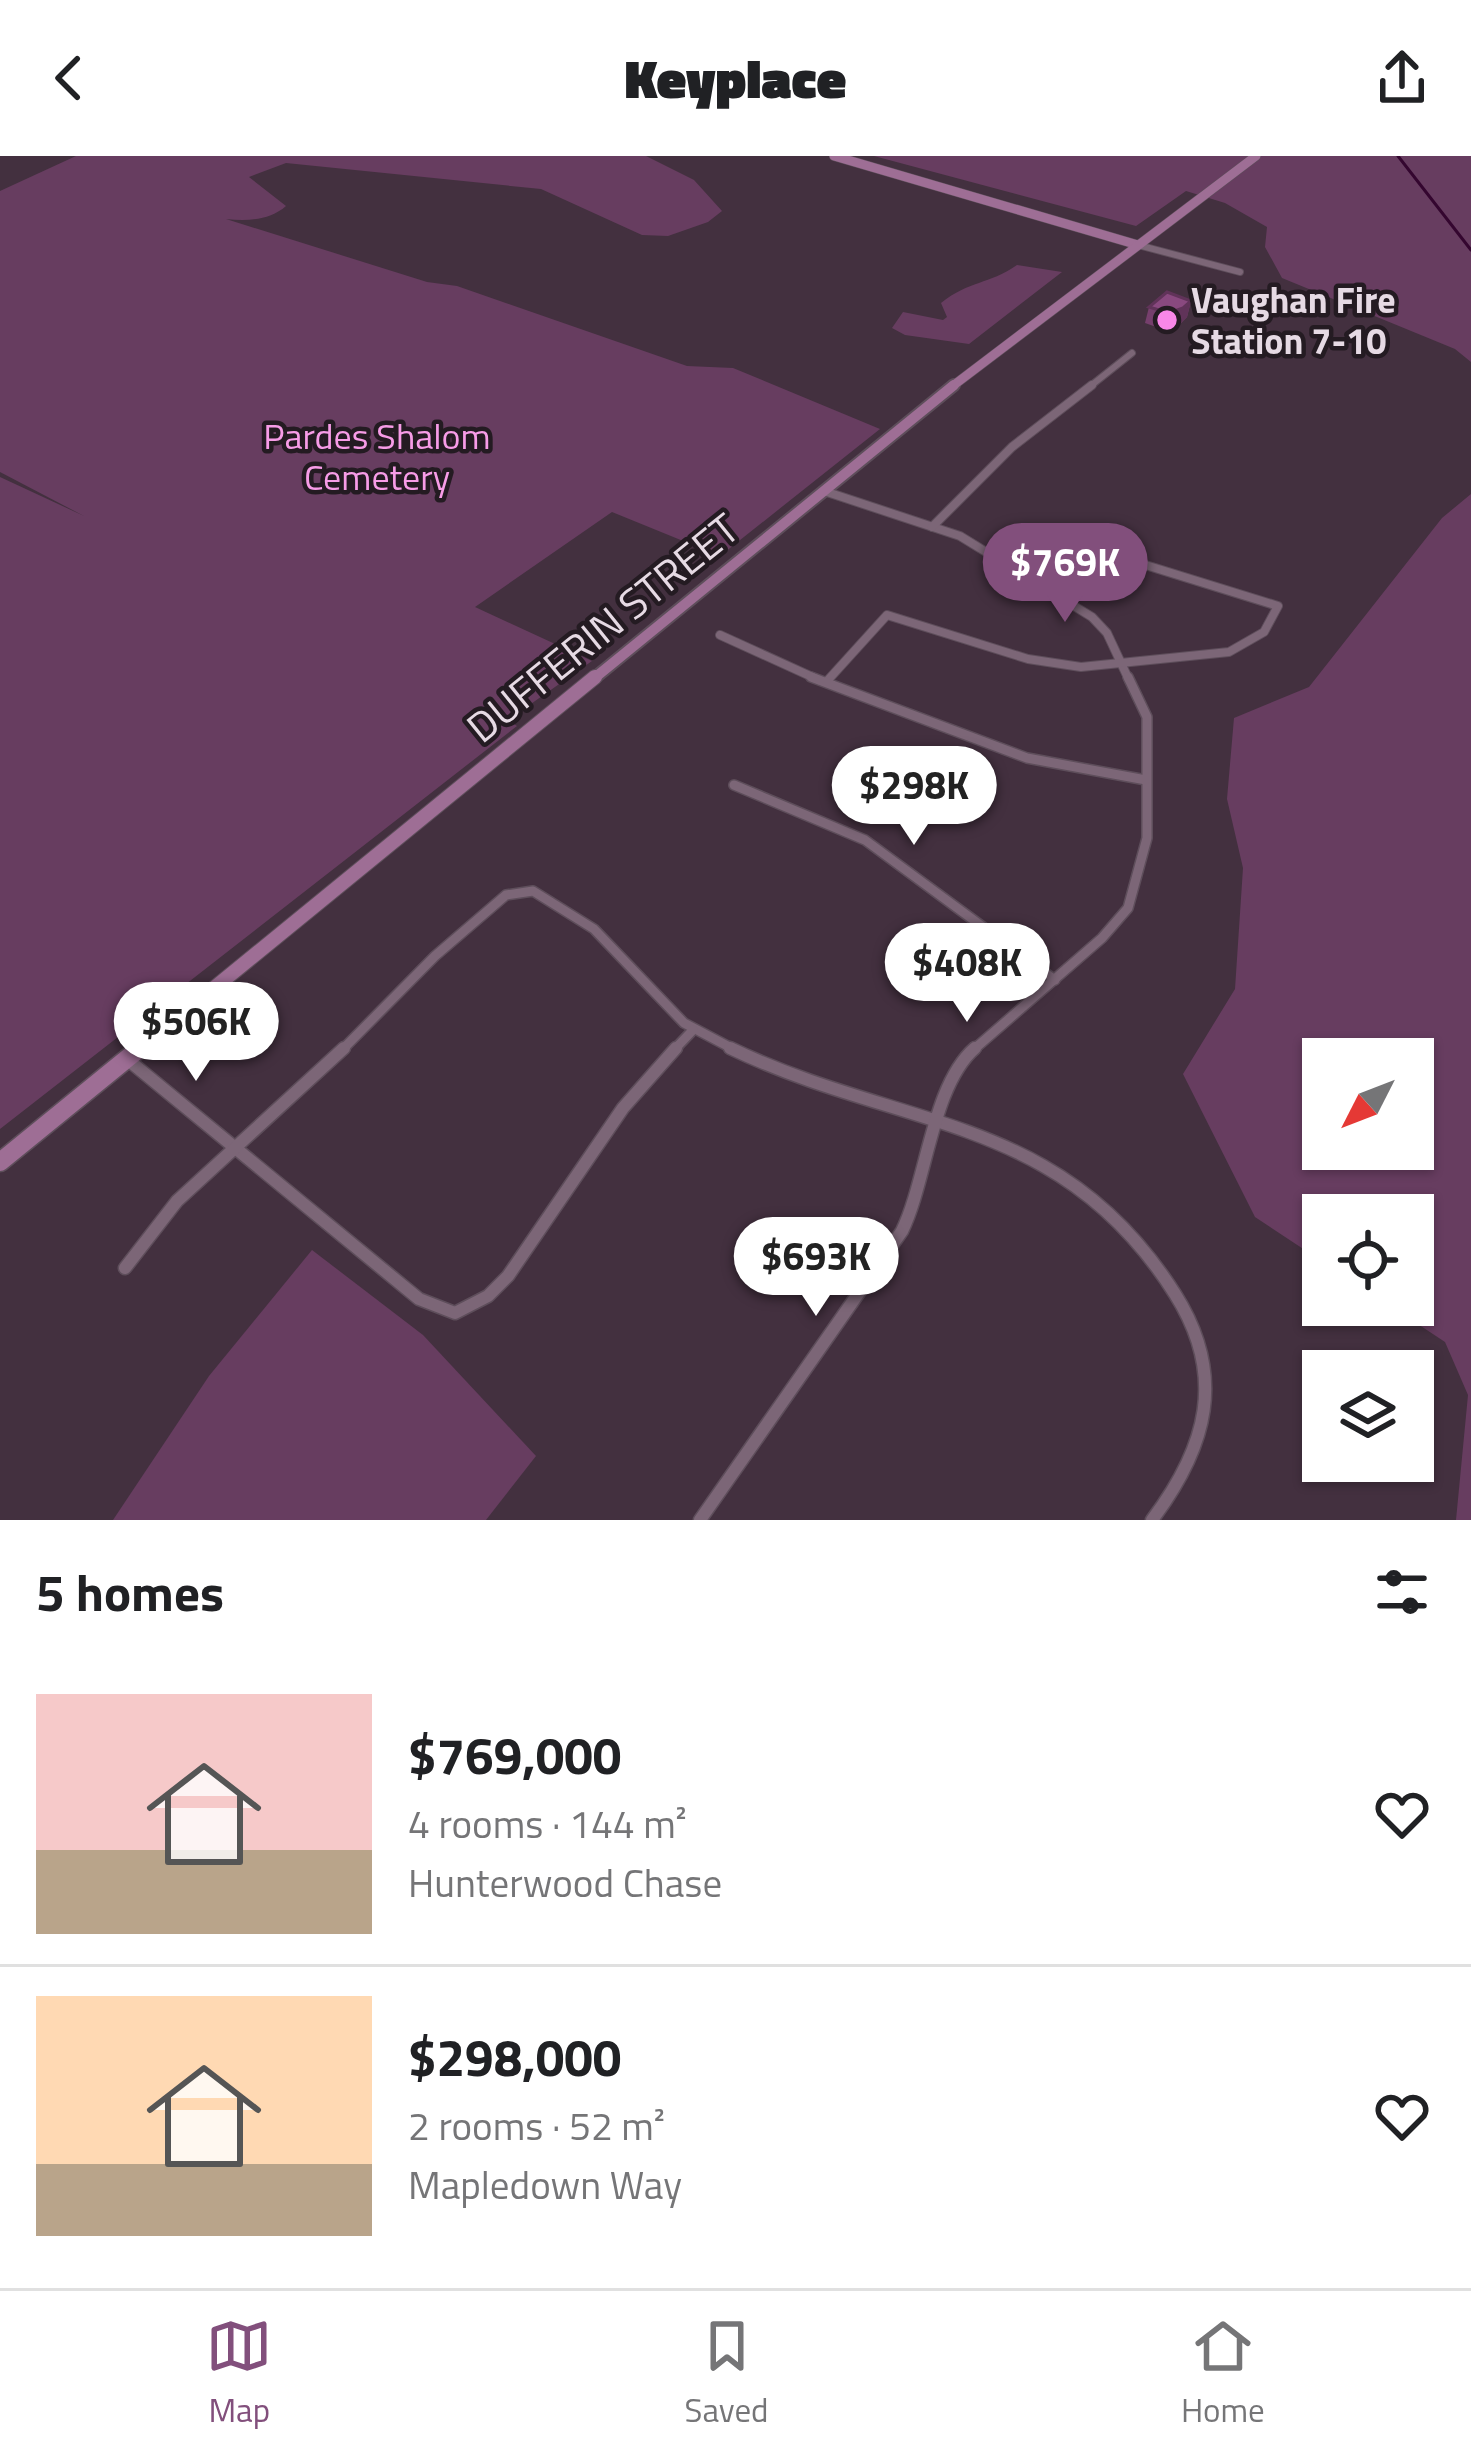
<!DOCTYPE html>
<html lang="en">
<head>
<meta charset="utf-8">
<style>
	body { margin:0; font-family:"Titillium Web",sans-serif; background:#f2f2f2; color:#202124; height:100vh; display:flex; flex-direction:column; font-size:45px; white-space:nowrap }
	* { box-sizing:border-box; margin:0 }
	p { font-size:39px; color:#757577 }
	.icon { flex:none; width:66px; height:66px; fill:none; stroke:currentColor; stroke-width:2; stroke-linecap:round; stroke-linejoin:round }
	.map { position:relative; height:1364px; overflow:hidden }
	.drawer { display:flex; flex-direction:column; background:#fff; flex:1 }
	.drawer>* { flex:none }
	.needle { width:78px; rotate:228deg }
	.buttons { position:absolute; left:1302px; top:882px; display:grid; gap:24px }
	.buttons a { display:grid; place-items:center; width:132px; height:132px; border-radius:0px; background:#fff; box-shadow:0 3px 9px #0004; font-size:60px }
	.price { position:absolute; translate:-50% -102px; padding:0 27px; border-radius:42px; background:#fff; color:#222; font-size:39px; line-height:78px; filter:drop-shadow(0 3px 6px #0008) }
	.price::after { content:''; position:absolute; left:50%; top:72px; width:36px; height:27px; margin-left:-18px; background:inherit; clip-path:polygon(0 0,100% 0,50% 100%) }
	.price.on { background:#824f7c; color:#fff }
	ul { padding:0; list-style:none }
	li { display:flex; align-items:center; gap:36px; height:300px; padding:0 36px }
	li+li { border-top:3px solid #e0e0e0 }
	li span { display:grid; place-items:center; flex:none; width:336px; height:240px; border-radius:0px; color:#555 }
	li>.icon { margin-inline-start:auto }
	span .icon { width:144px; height:144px; fill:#fffc; stroke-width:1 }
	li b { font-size:51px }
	h2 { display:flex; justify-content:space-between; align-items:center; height:144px; padding:0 36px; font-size:51px }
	header { display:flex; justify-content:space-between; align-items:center; height:156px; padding:0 36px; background:#fff; font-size:54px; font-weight:800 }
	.tab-bar { display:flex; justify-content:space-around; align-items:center; height:168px; border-top:3px solid #e0e0e0; background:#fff; font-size:33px; color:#757577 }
	.tab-bar a { display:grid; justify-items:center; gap:6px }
	.tab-bar .on { color:#824f7c }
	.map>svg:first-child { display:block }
	.green { fill:#673d60; fill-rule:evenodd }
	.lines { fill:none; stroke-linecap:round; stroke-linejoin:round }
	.stream { stroke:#34062f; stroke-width:3 }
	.street-far3-casing { stroke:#5e4e5b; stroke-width:8 }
	.street-far2-casing { stroke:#5e4e5b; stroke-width:10 }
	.street-far1-casing { stroke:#5e4e5b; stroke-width:12 }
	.street-casing { stroke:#5e4e5b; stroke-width:15 }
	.secondary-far3-casing { stroke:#5e4e5b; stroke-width:10 }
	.secondary-far2-casing { stroke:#5e4e5b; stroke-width:14 }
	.secondary-far1-casing { stroke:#5e4e5b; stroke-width:16 }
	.secondary-casing { stroke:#5e4e5b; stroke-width:21 }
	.street-far3 { stroke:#7c6677; stroke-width:6 }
	.street-far2 { stroke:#7c6677; stroke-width:8 }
	.street-far1 { stroke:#7c6677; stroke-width:9 }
	.street { stroke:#7c6677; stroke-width:12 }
	.secondary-far3 { stroke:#9e6e95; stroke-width:9 }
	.secondary-far2 { stroke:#9e6e95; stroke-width:10 }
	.secondary-far1 { stroke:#9e6e95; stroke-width:14 }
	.secondary { stroke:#9e6e95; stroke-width:18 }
	.wall { fill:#763f6d }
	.shaded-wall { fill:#603359 }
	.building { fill:#89497f; stroke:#603359; stroke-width:3 }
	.poi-dot { fill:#f987e8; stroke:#241b22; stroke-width:4.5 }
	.labels { text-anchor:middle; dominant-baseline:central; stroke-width:9; stroke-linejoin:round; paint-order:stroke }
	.far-poi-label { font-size:36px; font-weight:bold; fill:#e6dae4; stroke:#241b22; text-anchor:start }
	.far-park-label { font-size:36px; fill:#f79ce7; stroke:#241b22 }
	.street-label { font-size:42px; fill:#e6dae4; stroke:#241b22 }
</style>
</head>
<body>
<header><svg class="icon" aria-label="back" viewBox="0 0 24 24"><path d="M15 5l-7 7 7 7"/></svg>Keyplace<svg class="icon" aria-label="share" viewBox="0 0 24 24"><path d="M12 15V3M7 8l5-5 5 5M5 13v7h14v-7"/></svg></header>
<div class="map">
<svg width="1471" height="1364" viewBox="0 0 1471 1364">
	<rect width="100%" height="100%" fill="#43303f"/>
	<g class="green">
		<path d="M76,0H646L694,24L722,55L708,66L668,80L642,79L541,33L286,7L249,21L286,50C269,65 246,65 226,63L427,126L457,130L687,210L733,212L880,273L720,400L612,356L475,451L592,505L508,564L517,570L0,973V321L84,360L0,316V35Z"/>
		<path d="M874,0H1471V206L1455,193L1282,122L1265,91L1267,71L1225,47L1186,35L1136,70Z"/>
		<path d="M1017,109L1062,116L969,188L905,179L892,172L903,156L943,164L947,161L941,147C970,124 988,129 1017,109Z"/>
		<path d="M1471,338V1364H1456L1468,1239L1445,1186L1389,1149H1413V1059H1323V1106L1255,1061L1183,918L1235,833L1243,712L1227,643L1234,562L1309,531L1442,362ZM1323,903H1413V993H1323Z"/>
		<path d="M312,1094L423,1179L536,1300L486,1364H113L209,1220Z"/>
	</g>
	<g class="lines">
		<path class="stream" d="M1398,0L1471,94"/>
		<defs>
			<g id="street-far3">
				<path d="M1138,89L1240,116"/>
				<path d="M1088,232L1132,197"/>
			</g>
			<g id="street-far2">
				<path d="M827,336L960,380L1092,461L1107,477L1129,524"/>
				<path d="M932,371L1012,291L1092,229"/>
				<path d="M720,479L819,524"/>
				<path d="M828,524L887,459L1028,503L1081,511L1229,496L1264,476L1278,450L1097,394L1042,427"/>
			</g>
			<g id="street-far1">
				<path d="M811,521L1027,602L1146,624"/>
				<path d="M734,629L865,684L1055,824"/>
				<path d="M341,895L435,800L506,739L533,735L594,773L684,867L737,895"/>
				<path d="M673,895L693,874"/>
				<path d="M972,895L1102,782L1128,752L1147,682V561L1128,521"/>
			</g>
			<g id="street">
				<path d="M730,892C903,975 1061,957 1175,1138C1227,1220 1207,1291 1152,1364"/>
				<path d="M127,903L419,1143L455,1157L488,1140L508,1120L623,952L676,892"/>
				<path d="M125,1112L177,1045L344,892"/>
				<path d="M700,1364L902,1075C927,1024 932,929 975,892"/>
			</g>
			<g id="secondary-far3">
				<path d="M834,0L1138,89"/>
				<path d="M950,232L1256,0"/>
			</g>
			<path id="secondary-far2" d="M592,524L954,229"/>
			<path id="secondary-far1" d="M137,895L595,521"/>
			<path id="secondary" d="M0,1006L140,892"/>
		</defs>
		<use href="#street-far3" class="street-far3-casing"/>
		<use href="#street-far2" class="street-far2-casing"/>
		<use href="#street-far1" class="street-far1-casing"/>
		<use href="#street" class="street-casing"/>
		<use href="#secondary-far3" class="secondary-far3-casing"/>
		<use href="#secondary-far2" class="secondary-far2-casing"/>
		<use href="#secondary-far1" class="secondary-far1-casing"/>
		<use href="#secondary" class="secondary-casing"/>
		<use href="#street-far3" class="street-far3"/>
		<use href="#street-far2" class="street-far2"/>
		<use href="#street-far1" class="street-far1"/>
		<use href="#street" class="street"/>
		<use href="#secondary-far3" class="secondary-far3"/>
		<use href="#secondary-far2" class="secondary-far2"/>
		<use href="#secondary-far1" class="secondary-far1"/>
		<use href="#secondary" class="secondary"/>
	</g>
	<path class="wall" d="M1191,145L1187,161L1179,169L1165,174L1145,167L1149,151Z"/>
	<path class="shaded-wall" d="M1191,145L1187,161L1179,169L1165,174L1169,157Z"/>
	<path class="building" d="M1167,136L1191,145L1183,152L1169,157L1149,151Z"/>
	<circle class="poi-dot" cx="1167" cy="164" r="12"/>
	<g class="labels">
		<g class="far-poi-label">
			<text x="1191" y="143">Vaughan Fire<tspan x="1191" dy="41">Station 7-10</tspan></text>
		</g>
		<g class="far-park-label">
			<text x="377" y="279">Pardes Shalom<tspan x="377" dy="41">Cemetery</tspan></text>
		</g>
		<g class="street-label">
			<text transform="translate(602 471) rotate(-39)">DUFFERIN STREET</text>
		</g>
	</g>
</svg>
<div class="buttons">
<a><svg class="needle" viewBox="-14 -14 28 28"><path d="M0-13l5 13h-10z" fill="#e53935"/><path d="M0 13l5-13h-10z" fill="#757577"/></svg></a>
<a><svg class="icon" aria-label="locate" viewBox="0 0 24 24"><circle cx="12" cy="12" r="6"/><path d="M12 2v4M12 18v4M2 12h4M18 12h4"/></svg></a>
<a><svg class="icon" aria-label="layers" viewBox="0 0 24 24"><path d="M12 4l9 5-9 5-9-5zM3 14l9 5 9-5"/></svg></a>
</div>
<b class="price on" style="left:1065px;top:469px">$769K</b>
<b class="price" style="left:914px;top:692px">$298K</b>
<b class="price" style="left:967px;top:869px">$408K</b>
<b class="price" style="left:196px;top:928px">$506K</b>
<b class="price" style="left:816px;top:1163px">$693K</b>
</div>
<section class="drawer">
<h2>5 homes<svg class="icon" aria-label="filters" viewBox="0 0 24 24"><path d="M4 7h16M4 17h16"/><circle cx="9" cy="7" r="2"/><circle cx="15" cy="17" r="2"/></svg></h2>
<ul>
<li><span style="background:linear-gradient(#f6c9c9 65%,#b9a48a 0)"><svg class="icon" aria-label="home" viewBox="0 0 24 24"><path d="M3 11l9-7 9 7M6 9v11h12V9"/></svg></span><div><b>$769,000</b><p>4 rooms · 144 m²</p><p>Hunterwood Chase</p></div><svg class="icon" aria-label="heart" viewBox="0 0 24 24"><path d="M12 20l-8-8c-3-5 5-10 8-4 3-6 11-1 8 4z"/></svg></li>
<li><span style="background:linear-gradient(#ffd9b3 70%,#b9a48a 0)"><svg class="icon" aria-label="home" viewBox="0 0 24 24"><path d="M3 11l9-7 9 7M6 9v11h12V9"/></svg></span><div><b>$298,000</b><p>2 rooms · 52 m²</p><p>Mapledown Way</p></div><svg class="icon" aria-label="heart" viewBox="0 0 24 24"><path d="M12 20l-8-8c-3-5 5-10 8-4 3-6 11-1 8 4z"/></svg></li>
</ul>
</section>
<nav class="tab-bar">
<a class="on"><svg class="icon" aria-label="map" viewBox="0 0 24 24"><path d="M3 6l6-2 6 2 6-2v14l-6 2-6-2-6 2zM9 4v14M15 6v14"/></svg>Map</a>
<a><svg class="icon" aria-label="saved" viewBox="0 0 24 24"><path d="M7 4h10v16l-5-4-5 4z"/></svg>Saved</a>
<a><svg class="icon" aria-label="home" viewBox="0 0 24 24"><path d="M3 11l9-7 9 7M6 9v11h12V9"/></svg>Home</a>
</nav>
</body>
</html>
